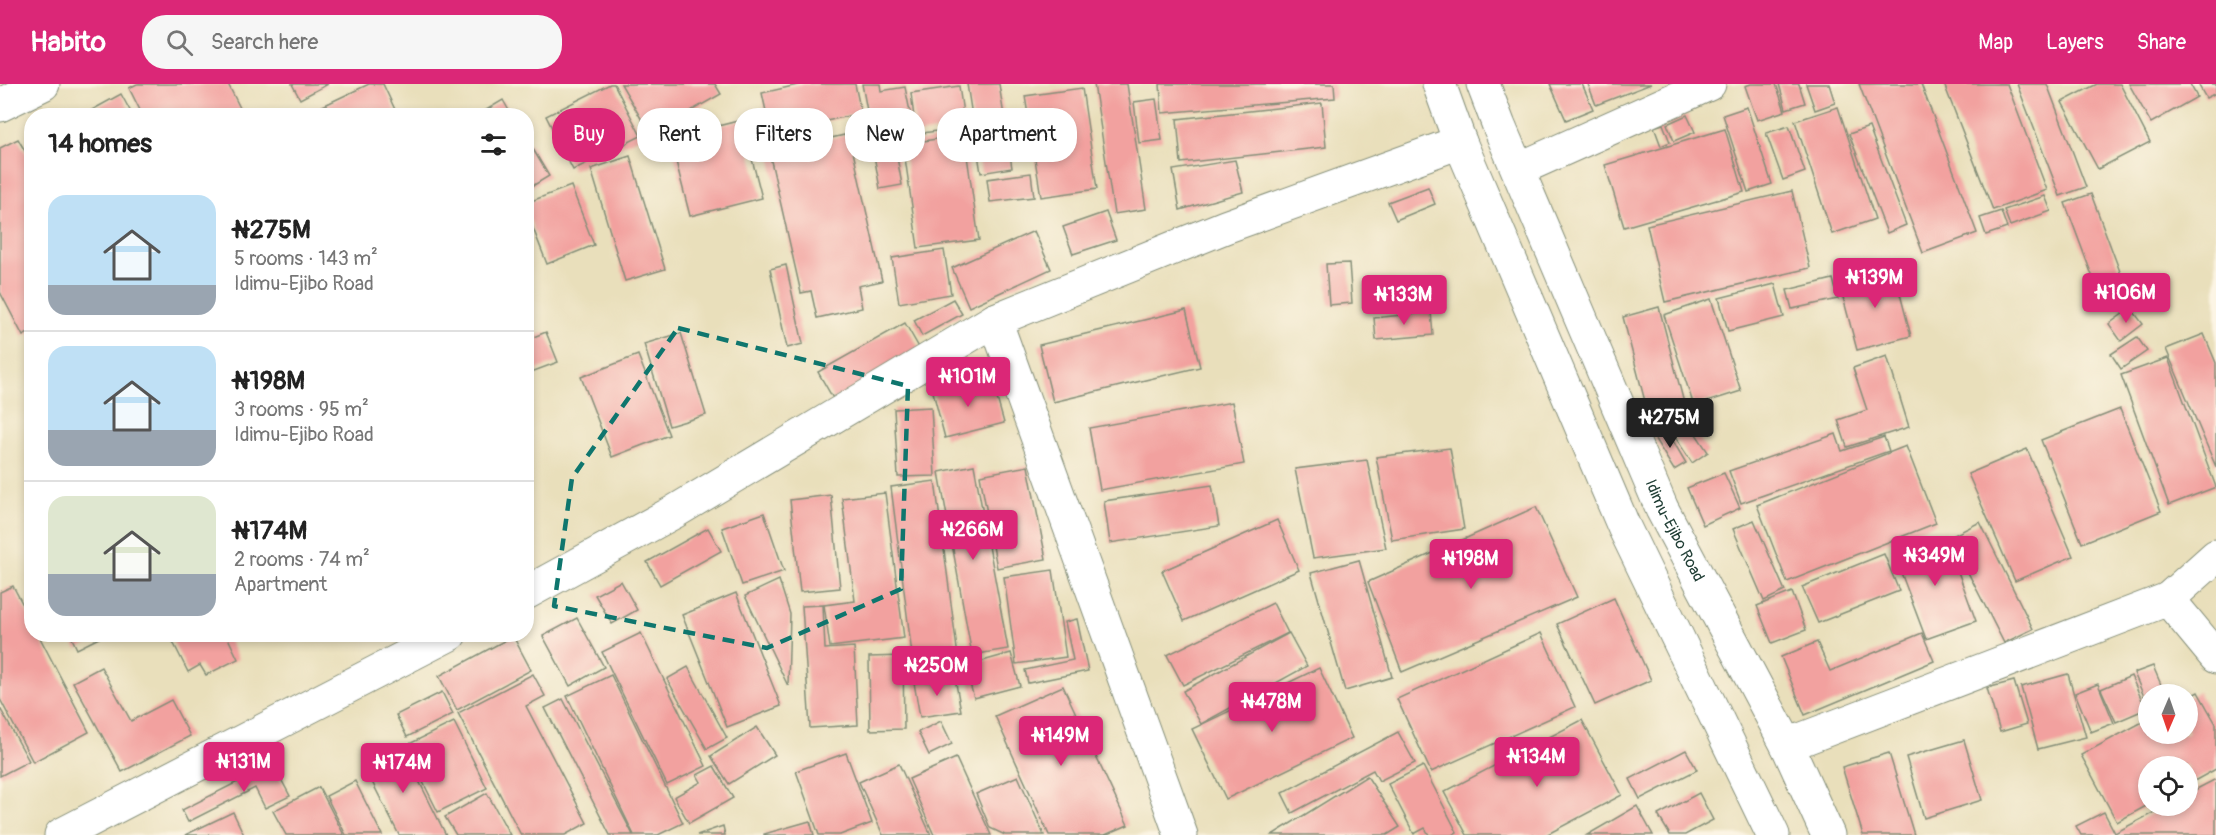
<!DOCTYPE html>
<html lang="en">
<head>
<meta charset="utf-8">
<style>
	body { margin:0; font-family:Pangolin,sans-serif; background:#f6f6f6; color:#222; height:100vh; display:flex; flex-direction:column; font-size:22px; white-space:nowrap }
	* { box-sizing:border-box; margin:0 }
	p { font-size:20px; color:#767676 }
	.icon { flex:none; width:33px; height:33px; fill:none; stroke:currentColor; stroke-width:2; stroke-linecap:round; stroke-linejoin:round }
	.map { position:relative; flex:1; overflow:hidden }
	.drawer { position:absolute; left:24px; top:24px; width:510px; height:534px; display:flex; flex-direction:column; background:#fff; border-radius:24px; box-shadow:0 3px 9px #0003 }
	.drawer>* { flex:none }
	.guide { position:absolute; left:552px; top:24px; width:570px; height:54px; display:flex; gap:12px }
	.needle { width:39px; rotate:182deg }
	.buttons { position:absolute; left:2138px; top:600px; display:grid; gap:12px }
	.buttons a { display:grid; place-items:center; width:60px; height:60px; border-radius:50%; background:#fff; box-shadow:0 3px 9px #0003; font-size:30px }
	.price { position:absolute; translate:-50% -51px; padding:0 14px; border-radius:6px; background:#db2777; color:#fff; font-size:20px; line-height:39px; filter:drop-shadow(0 2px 3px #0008) }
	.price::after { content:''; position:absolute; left:50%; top:36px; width:18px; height:14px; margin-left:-9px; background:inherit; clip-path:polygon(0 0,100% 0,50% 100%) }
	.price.current { background:#222; color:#fff }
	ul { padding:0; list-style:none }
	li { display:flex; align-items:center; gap:18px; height:150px; padding:0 24px }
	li+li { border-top:2px solid #e0e0e0 }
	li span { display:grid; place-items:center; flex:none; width:168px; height:120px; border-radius:18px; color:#555 }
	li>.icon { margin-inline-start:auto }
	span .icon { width:72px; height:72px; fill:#fffc; stroke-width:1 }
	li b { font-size:26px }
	h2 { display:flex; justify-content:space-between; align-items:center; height:72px; padding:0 24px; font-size:26px }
	.tag { padding:0 21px; border-radius:24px; background:#fff; box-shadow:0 3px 9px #0003; font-size:21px; line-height:54px }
	.tag.current { background:#db2777; color:#fff }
	header { display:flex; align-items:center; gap:36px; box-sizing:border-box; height:84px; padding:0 30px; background:#db2777; color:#fff }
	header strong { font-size:28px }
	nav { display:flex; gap:33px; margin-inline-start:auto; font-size:21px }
	.search { width:420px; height:54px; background:#f6f6f6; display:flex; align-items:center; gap:15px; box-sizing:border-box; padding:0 21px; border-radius:24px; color:#767676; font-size:22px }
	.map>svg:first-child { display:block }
	.building { fill:#f2a19f }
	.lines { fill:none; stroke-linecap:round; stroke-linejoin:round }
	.street-casing { stroke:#848e78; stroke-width:35 }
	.secondary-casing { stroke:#848e78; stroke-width:35 }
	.street { stroke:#fff; stroke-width:33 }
	.secondary { stroke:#fff; stroke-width:33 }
	.marked { fill:none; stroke:#0f766e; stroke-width:4.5; stroke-dasharray:12 8; stroke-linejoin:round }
	.labels { text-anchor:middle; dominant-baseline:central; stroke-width:4.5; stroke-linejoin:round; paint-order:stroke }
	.street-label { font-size:16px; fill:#1f3d34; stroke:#fcf5e5 }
</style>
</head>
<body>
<header>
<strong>Habito</strong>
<div class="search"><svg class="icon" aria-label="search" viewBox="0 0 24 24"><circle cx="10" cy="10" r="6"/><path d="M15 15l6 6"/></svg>Search here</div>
<nav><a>Map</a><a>Layers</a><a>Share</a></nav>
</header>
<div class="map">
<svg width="2216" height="751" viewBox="0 0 2216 751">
	<rect width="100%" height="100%" fill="#fcf5e5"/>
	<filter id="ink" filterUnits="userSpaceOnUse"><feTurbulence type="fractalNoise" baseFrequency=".0167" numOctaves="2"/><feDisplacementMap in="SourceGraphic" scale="12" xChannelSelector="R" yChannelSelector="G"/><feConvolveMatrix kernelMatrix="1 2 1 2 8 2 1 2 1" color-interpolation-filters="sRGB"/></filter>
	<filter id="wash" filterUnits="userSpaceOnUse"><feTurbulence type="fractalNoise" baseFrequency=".008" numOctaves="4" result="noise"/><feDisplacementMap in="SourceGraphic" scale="24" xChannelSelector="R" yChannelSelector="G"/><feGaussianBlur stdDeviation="1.35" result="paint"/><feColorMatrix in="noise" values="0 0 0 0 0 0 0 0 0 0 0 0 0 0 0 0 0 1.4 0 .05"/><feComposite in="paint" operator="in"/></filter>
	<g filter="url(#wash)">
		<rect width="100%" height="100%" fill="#e9dfbb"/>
		<g id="blocks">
			<g class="building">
				<path d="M137,0H228L244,32H167L166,28L160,32H143L129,4Z"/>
				<path d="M292,0H328L300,15Z"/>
				<path d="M369,0H383L398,32H309L308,29Z"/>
				<path d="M610,0H614L641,52L573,86L546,32Z"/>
				<path d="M621,0H715L721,10L650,50Z"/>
				<path d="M802,0H855L861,29L771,50L762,9Z"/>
				<path d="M862,0H880L881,7L905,3L915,52L873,59Z"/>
				<path d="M967,0H999L1012,84L981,89Z"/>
				<path d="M1094,0H1127L1146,125L1114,130Z"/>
				<path d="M1160,0H1334L1335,14L1162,29Z"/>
				<path d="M1550,0H1582L1593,25L1566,36Z"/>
				<path d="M1588,0H1651L1596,21Z"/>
				<path d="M1751,0H1776L1785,27L1757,36L1745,2Z"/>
				<path d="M1779,0H1799L1805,19L1786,25Z"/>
				<path d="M1806,0H1829L1835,19L1815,26Z"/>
				<path d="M1859,0H1921L1977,149L1923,169Z"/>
				<path d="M1944,0H2007L2047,106L1993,126Z"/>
				<path d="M2017,0H2047L2086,103L2060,112Z"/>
				<path d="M2097,0H2120L2150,58L2098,85L2062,18Z"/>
				<path d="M2129,0H2190L2197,13L2151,39Z"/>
				<path d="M2198,0H2216V9L2206,14Z"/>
				<path d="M959,2L965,43L916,50L911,9Z"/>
				<path d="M1082,4L1097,105L1041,113L1025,12Z"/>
				<path d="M121,10L133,32H81Z"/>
				<path d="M1156,15L1162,56L1139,59L1134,18Z"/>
				<path d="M503,16L512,32H476Z"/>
				<path d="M1322,19L1326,63L1181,79L1177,35Z"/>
				<path d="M1747,23L1772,100L1748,108L1723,31Z"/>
				<path d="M1838,23L1875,135L1832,150L1795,37Z"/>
				<path d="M1687,31L1695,48L1674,57L1667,40Z"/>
				<path d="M742,36L762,114L690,132L670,54Z"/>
				<path d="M1663,40L1670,58L1661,62L1654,43Z"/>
				<path d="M1789,42L1805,88L1783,96L1766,49Z"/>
				<path d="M1869,43L1906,141L1887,149L1849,50Z"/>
				<path d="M1725,45L1744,108L1624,143L1605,81Z"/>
				<path d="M849,50L882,197L858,202L862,224L817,234L811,207L801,209L769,68Z"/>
				<path d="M964,51L979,156L918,164L903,60Z"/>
				<path d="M18,55L32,79V247L23,252L0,208V64Z"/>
				<path d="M894,56L902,101L880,105L872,60Z"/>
				<path d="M530,60L549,92L526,106V62Z"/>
				<path d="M630,72L665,185L625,197L591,85Z"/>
				<path d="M1235,76L1243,108L1180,126L1173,86Z"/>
				<path d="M1031,89L1034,113L990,118L987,95Z"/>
				<path d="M571,102L594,161L547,180L526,126V119Z"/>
				<path d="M1428,103L1435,120L1396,136L1388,118Z"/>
				<path d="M1792,107L1810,184L1665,218L1647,141Z"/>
				<path d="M2091,110L2125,201L2099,210L2065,119Z"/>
				<path d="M2045,112L2051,127L2010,142L2004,126Z"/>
				<path d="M2001,127L2007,144L1986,151L1980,134Z"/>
				<path d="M1106,128L1116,156L1073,170L1063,143Z"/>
				<path d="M1034,147L1051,185L969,223L952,184Z"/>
				<path d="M944,166L951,210L899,219L892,174Z"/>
				<path d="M1349,179L1352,219L1329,221L1326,180Z"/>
				<path d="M786,181L803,260L787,264L770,185Z"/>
				<path d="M1893,183L1911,252L1857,266L1839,198Z"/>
				<path d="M1833,195L1838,215L1792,225L1787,206Z"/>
				<path d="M1775,200L1784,233L1728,247L1719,214Z"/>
				<path d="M953,215L962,230L922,252L914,236Z"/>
				<path d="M1711,215L1741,307L1694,322L1664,231Z"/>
				<path d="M1659,223L1684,319L1648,329L1623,233Z"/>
				<path d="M2131,224L2143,240L2121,257L2109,240Z"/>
				<path d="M1186,226L1200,283L1053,318L1039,261Z"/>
				<path d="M1431,228L1433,251L1376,256L1374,234Z"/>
				<path d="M905,239L921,267L834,316L818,288Z"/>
				<path d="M546,248L558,278L526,290V256Z"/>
				<path d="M681,249L706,331L669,342L644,260Z"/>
				<path d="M2204,250L2216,279V383L2166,265Z"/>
				<path d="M2137,253L2147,267L2121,285L2111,270Z"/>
				<path d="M638,271L669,351L612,373L581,293Z"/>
				<path d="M1887,272L1909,343L1847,363L1838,336L1867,326L1853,284Z"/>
				<path d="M2168,274L2216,403L2169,421L2121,291Z"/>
				<path d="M991,293L1004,339L945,354L933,308Z"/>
				<path d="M1232,318L1244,380L1100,406L1089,344Z"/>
				<path d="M931,323L935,392L898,393L894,325Z"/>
				<path d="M2120,325L2161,427L2082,459L2041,356Z"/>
				<path d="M1684,332L1708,368L1692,379L1668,342Z"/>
				<path d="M1666,345L1686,379L1674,386L1653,352Z"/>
				<path d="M1836,350L1842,367L1884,353L1889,367L1741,419L1729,387Z"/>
				<path d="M1906,362L1936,439L1787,498L1757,421Z"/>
				<path d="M1450,364L1464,445L1392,456L1376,373Z"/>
				<path d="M2027,365L2073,472L2015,497L1968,390Z"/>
				<path d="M1367,376L1386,464L1313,474L1295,385Z"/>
				<path d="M974,381L1008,565L972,571L939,388Z"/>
				<path d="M1028,382L1046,475L997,484L980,391Z"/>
				<path d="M1724,389L1740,424L1703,441L1687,404Z"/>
				<path d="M935,397L960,588L915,594L891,403Z"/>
				<path d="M1212,401L1219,442L1110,459L1104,417Z"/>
				<path d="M885,409L904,554L830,563L824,521L855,517L842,414Z"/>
				<path d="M831,411L840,504L800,508L790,416Z"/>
				<path d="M1536,423L1577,513L1402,588L1368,498Z"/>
				<path d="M764,429L784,487L742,501L722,444Z"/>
				<path d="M1277,436L1299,486L1184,537L1162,487Z"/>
				<path d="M1754,436L1785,507L1764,517L1733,445Z"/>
				<path d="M1980,438L2033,545L2004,559L1950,453Z"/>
				<path d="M708,444L721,467L660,501L647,478Z"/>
				<path d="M1945,452L1976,537L1926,555L1894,470Z"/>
				<path d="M1884,470L1899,507L1818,539L1802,503Z"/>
				<path d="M1359,476L1392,593L1345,607L1311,489Z"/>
				<path d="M1053,486L1066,573L1016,580L1004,493Z"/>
				<path d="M779,496L790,530L788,602L745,512Z"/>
				<path d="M621,497L637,526L612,540L595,511Z"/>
				<path d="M13,502L32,538V550H38L89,648L33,678L0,615V508Z"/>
				<path d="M1792,508L1806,546L1772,559L1757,522Z"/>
				<path d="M736,509L781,622L727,643L682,531Z"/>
				<path d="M1614,514L1651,596L1595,621L1557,540Z"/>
				<path d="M1273,519L1288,549L1183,601L1167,571Z"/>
				<path d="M823,521L825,565L854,563L858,641L810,644L802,522Z"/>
				<path d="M577,534L604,583L570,602L543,552Z"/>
				<path d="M1077,535L1088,587L1028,599L1025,586L1073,576L1065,538Z"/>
				<path d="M641,549L706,682L667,701L602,568Z"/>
				<path d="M1289,549L1307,582L1201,640L1183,607Z"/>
				<path d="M1541,549L1575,623L1431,688L1397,615Z"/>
				<path d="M1922,549L1934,577L1805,631L1781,573L1817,558L1830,587Z"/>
				<path d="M70,550H107L77,565Z"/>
				<path d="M169,550H226L238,575L206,591L200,581L188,588Z"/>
				<path d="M513,552L531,586L457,626L439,592Z"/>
				<path d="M1011,569L1020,602L974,614L965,582Z"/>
				<path d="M903,572L904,645L870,646L869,573Z"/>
				<path d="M2153,582L2165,610H2148V622L2134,589Z"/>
				<path d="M101,583L131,637L171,616L190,652L122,688L73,598Z"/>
				<path d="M688,583L727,654L707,665L667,595Z"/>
				<path d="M1319,584L1352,654L1226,715L1192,645Z"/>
				<path d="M533,590L545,612L526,622L587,739L565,751H521L458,629Z"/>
				<path d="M2068,590L2086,653L2038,665L2021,603Z"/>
				<path d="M611,591L683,739L658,751H634L567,612Z"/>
				<path d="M2131,592L2146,625L2116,638L2101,605Z"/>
				<path d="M955,594L961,627L920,633L914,599Z"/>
				<path d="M2014,597L2027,640L2000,648L1987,604Z"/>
				<path d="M2098,600L2114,639L2091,648L2075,609Z"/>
				<path d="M1063,602L1128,741L1105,751H1049L995,632Z"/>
				<path d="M442,608L453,630L407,653L396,631Z"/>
				<path d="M2198,608L2216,640V685L2187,701V682H2148V721L2117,738L2081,671L2148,635V650H2187V614Z"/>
				<path d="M563,615L633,751H610L545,624Z"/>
				<path d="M0,624L29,677L0,692Z"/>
				<path d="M1582,636L1622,711L1546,751H1467L1444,708Z"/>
				<path d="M941,637L952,660L929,671L918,648Z"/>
				<path d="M454,638L487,704L438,728L405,662Z"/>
				<path d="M757,643L775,671L729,700L711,672Z"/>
				<path d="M1398,648L1415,679L1379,697L1373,686L1292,729L1282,709Z"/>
				<path d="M1964,656L1982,716L1924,734L1906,673Z"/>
				<path d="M401,661L446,751H399L363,680Z"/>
				<path d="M1686,666L1697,686L1640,715L1630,695Z"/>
				<path d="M846,669L872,739L840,751H819L796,687Z"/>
				<path d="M1889,669L1914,751H1863L1842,683Z"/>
				<path d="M956,674L991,751H934L909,695Z"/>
				<path d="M273,680L290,712L265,724L255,704L188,738L182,726Z"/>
				<path d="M899,680L931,751H883L859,698Z"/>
				<path d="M714,682L733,714L689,739L674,713L701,698L697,691Z"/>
				<path d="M1423,682L1457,748L1452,751H1429L1425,744L1414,750L1388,700Z"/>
				<path d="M1018,692L1044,751H1005L990,744L976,710Z"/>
				<path d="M1367,692L1400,743L1387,751H1272Z"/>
				<path d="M2216,695V751H2081L2076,742L2104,728L2115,749L2166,722H2187V710Z"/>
				<path d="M355,697L382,751H346L326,712Z"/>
				<path d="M319,703L344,751H286L273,727Z"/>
				<path d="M487,709L510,751H456L445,733Z"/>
				<path d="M1699,709L1713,736L1685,751H1670L1658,731Z"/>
				<path d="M1637,722L1653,751H1587Z"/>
				<path d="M233,728L244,751H185Z"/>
				<path d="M810,737L814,751H764V750Z"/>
				<path d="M723,742L725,751H697Z"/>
			</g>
		</g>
	</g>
	<g filter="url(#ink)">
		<use href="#blocks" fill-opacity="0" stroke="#848e78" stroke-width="1.5"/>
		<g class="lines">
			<defs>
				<g id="street">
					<path d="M0,21L43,0"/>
					<path d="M1519,85L1709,0"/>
					<path d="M995,236L1181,751"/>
					<path d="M2216,472L2168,515L2216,573"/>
					<path d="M526,509L674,428L995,236L1225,143L1460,58"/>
					<path d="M1787,661L2168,515"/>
					<path d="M61,751L450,550"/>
				</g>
				<g id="secondary">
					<path d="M1439,0L1460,58L1624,443L1773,751"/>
					<path id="s1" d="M1483,0L1499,42L1662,425L1787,661L1828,751"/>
				</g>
			</defs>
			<use href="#street" class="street-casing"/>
			<use href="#secondary" class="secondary-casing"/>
			<use href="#street" class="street"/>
			<use href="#secondary" class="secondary"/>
		</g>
	</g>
	<path class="marked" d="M678,244L908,302L901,505L767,564L554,522L572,394Z"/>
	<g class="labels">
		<g class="street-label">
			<text stroke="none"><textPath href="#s1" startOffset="486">Idimu-Ejibo Road</textPath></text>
		</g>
	</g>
</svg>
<div class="buttons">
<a><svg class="needle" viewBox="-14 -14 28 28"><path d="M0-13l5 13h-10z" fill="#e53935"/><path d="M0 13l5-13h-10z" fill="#767676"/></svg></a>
<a><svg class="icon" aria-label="locate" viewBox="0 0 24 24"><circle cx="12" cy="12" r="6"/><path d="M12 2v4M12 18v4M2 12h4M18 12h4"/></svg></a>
</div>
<b class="price" style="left:1875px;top:225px">₦139M</b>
<b class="price" style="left:2126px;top:240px">₦106M</b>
<b class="price" style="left:1404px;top:242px">₦133M</b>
<b class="price" style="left:968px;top:324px">₦101M</b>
<b class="price current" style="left:1670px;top:365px">₦275M</b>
<b class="price" style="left:973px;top:477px">₦266M</b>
<b class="price" style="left:1935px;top:503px">₦349M</b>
<b class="price" style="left:1471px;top:506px">₦198M</b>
<b class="price" style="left:937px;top:613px">₦250M</b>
<b class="price" style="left:1272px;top:649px">₦478M</b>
<b class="price" style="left:1061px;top:683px">₦149M</b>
<b class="price" style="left:1537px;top:704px">₦134M</b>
<b class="price" style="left:244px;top:709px">₦131M</b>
<b class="price" style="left:403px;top:710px">₦174M</b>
<div class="guide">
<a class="tag current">Buy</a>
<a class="tag">Rent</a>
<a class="tag">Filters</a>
<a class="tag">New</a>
<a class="tag">Apartment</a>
</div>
<section class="drawer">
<h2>14 homes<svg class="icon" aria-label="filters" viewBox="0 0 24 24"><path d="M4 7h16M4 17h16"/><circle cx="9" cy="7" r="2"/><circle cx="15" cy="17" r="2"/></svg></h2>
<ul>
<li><span style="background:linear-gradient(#bfe0f5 75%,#9aa5b1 0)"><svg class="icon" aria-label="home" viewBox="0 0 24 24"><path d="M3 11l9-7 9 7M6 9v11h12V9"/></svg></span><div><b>₦275M</b><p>5 rooms · 143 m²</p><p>Idimu-Ejibo Road</p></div></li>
<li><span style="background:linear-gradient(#bfe0f5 70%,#9aa5b1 0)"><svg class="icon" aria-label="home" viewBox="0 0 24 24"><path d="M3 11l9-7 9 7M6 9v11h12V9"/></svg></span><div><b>₦198M</b><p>3 rooms · 95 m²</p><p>Idimu-Ejibo Road</p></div></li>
<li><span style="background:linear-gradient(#dfe7d0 65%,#9aa5b1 0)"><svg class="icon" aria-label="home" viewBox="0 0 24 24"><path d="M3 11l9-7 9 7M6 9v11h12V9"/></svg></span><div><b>₦174M</b><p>2 rooms · 74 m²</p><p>Apartment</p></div></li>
</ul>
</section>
</div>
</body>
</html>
